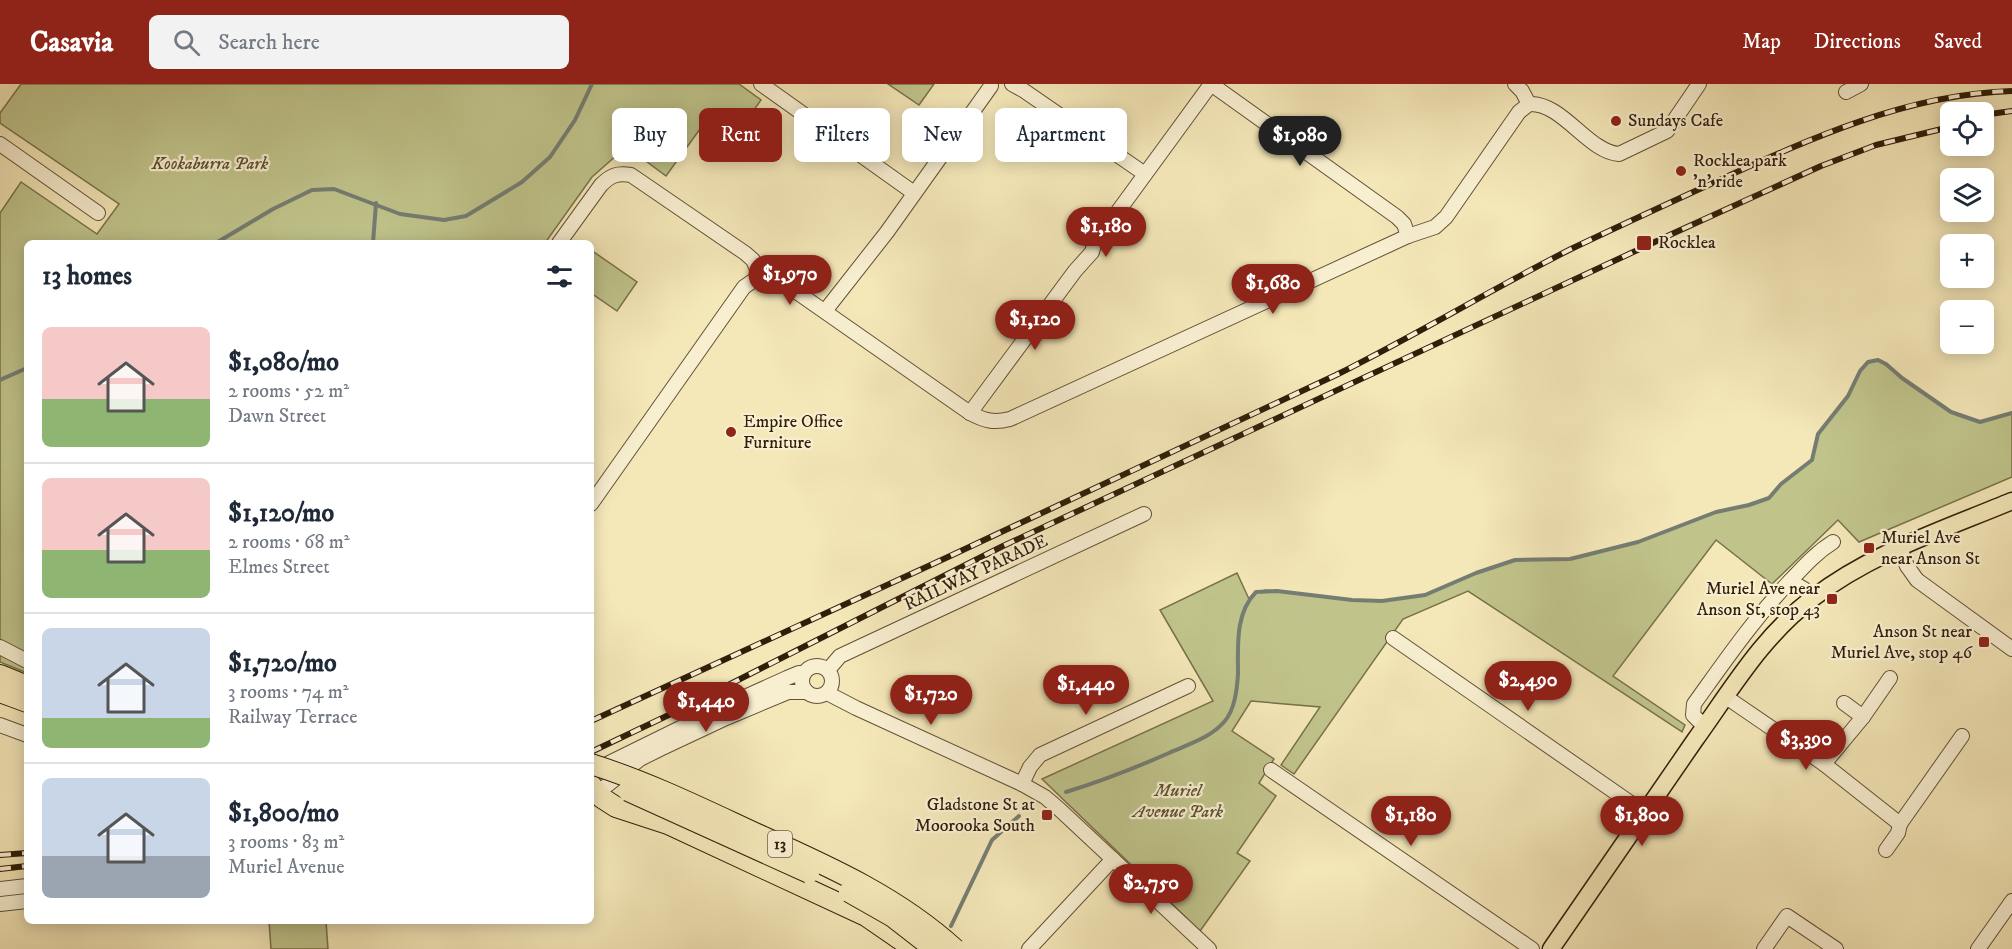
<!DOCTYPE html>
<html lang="en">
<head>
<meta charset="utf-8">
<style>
	body { margin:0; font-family:"IM FELL DW Pica",serif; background:#f2f2f3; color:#1f2937; height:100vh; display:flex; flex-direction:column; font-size:22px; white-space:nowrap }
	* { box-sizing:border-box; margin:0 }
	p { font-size:20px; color:#747a83 }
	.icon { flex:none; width:33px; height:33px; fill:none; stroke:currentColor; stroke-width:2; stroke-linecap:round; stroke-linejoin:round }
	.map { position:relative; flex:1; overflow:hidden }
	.panel { position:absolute; left:24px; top:156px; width:570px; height:684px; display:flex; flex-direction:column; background:#fff; border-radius:9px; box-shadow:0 3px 15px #0003 }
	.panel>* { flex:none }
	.top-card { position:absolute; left:612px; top:24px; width:570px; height:54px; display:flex; gap:12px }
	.fabs { position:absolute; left:1940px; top:18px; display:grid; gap:12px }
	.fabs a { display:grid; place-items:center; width:54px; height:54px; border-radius:9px; background:#fff; box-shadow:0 3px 15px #0003; font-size:30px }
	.price { position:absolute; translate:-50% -51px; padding:0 14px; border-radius:21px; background:#8f2418; color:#fff; font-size:20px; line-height:39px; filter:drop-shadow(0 2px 3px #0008) }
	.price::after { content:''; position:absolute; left:50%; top:36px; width:18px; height:14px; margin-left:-9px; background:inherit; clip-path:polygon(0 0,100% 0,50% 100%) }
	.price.selected { background:#222; color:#fff }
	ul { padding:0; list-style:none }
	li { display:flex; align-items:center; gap:18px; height:150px; padding:0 18px }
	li+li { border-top:2px solid #e0e1e3 }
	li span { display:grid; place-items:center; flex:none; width:168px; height:120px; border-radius:9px; color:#555 }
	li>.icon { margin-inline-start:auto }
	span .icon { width:72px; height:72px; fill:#fffc; stroke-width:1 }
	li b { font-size:26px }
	h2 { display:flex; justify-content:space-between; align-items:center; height:72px; padding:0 18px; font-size:26px }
	.tag { padding:0 21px; border-radius:9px; background:#fff; box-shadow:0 3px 15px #0003; font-size:21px; line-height:54px }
	.tag.selected { background:#8f2418; color:#fff }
	header { display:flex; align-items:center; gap:36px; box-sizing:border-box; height:84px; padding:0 30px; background:#8f2418; color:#fff }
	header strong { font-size:28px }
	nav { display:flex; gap:33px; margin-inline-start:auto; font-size:21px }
	.search { width:420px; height:54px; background:#f2f2f3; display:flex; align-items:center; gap:15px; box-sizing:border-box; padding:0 21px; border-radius:9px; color:#747a83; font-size:22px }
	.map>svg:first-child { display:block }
	.green { fill:#c0c48b; stroke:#78714a; stroke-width:1.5 }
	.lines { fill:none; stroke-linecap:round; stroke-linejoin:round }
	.stream { stroke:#757d73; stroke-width:4 }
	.minor-casing { stroke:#625035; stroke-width:16 }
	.major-casing { stroke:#311e09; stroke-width:19 }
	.highway-casing { stroke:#311e09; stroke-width:22 }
	.minor { stroke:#f8efd1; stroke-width:14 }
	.major { stroke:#f4e7b8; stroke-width:16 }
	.highway { stroke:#f4e7b8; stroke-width:20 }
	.rail-casing { stroke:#311e09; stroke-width:6 }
	.rail { stroke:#f8efd1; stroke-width:4; stroke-dasharray:11; stroke-linecap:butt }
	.highway-bridge-casing { stroke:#311e09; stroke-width:22; stroke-linecap:butt }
	.highway-bridge { stroke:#f4e7b8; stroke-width:20 }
	.poi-dot { fill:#8f2418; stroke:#f8efd1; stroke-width:2 }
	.labels { text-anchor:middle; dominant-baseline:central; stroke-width:4.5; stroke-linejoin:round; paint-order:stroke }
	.shield { fill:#f8efd1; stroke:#6d5d45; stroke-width:1.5 }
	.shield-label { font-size:16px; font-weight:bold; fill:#311e09 }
	.poi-label { font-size:18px; fill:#311e09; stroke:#f8efd1; text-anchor:start }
	.park-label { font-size:18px; font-style:italic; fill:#5c5030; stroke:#f8efd1 }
	.street-label { font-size:18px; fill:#311e09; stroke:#f8efd1 }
</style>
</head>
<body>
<header>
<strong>Casavia</strong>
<div class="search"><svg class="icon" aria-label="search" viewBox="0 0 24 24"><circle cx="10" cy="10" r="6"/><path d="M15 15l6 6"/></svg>Search here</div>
<nav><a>Map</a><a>Directions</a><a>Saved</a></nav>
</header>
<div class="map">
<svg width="2012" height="865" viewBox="0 0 2012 865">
	<rect width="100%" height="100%" fill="#f4e7b8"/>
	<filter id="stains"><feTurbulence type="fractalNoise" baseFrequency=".00333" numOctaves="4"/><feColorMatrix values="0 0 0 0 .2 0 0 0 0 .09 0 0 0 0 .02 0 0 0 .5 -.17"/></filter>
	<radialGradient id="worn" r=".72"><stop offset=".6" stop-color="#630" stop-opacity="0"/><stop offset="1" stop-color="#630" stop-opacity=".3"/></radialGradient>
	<g class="green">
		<path d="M21,0H739L761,16L727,64L700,45L666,92L639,72L617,71L592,93L545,159H27V589L0,578V129L21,98L97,150L119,120L0,39V29Z"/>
		<path d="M888,0H934L919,21Z"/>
		<path d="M591,166L637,198L617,227L591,209Z"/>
		<path d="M1878,276L1951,328L1980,338L2012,329V393L1859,458L1838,436L1772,500L1716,456L1613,592L1685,641L1682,648L1468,507L1403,535L1294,690L1281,681L1320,623L1251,617L1232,647L1274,675L1259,699L1276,712L1237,769L1250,777L1200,847L1042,695L1213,617L1160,526L1237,489L1249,515L1256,508L1266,506L1352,516L1382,517L1425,511L1476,489L1515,476L1570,475L1638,458L1716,428L1749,421L1769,414L1781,400L1812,376L1818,350L1848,312L1860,287L1868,278Z"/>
		<path d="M269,837H326L328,865H271Z"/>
	</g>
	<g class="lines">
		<g class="stream">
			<path d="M216,159L273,125L312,106L334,105L400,130L444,136L466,132L522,98L550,73L575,36L592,0"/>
			<path d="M373,159L376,119"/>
			<path d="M0,296L27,284"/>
			<path d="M1066,708C1102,697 1135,684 1169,669C1189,660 1210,654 1224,638C1235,626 1237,605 1238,590C1238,562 1235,529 1256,508L1277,507L1352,516L1382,517L1425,511L1476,489L1515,476L1570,475L1638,458L1716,428L1749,421L1769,414L1781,400L1812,376L1818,350L1848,312L1860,287L1868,278L1878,276L1886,280L1902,294L1951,328L1980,338L2012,329"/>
			<path d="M951,842L992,756L1019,732"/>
		</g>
		<defs>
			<g id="minor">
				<path d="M761,0L914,109"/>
				<path d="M1012,0L1023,6L1145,90"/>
				<path d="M1211,0L1397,133L1404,140L1408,152"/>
				<path d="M1515,0L1522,7L1529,20"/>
				<path d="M1846,8L1861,0"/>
				<path d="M1529,20C1562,18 1588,68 1619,70L1667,47L1699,0"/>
				<path d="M0,60L98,129"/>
				<path d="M559,159L601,101C611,91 617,89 631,91L745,169L753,176L760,192L778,195L970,329C985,337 994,339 1010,335L1408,152L1435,143L1446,133L1519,28L1529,20"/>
				<path d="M825,227L887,148L991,2"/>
				<path d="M970,329L1075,187L1092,168L1097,150L1111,137L1211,0"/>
				<path d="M591,420L744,203L760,192"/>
				<path d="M1900,464L1907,482L1917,496L2012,565"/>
				<path d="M1790,497L1804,505L1813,514"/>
				<path d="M1393,554L1645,729"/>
				<path d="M0,563L27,577"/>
				<circle cx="817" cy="597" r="15"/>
				<path d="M828,586L840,572L1144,430"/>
				<path d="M827,609L856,624L1022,700L1045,713L1058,724L1209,865"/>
				<path d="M1726,613L1824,680L1900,740"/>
				<path d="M1844,619L1863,633"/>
				<path d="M0,641L27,651"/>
				<path d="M1705,643L1693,631L1694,620C1725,577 1755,533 1792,495C1805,481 1817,468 1833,458"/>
				<path d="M1824,680L1863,633L1890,594"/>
				<path d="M597,685L725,622L787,594L799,589H804"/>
				<path d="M1271,686L1532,865"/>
				<path d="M1022,700L1030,683L1040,671L1188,602"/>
				<path d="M591,714L640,675L660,665L726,634L788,608H807"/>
				<path d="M1886,766L1898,749L1900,740L1962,652"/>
				<path d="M0,805L27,802"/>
				<path d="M0,820L27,817"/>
				<path d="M1029,865L1113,775"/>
				<path d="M1764,865L1787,832L1836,865"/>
				<path d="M1978,865L2012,817"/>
			</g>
			<path id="major" d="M1551,865C1599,795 1647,726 1695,656C1731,606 1763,551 1813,514C1871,469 1945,445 2012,417"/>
			<g id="highway">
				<path d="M0,591L27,602"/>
				<path d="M0,608L27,618"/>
				<path d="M591,701L602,714L616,723L668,740L866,832L914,865"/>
			</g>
		</defs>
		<use href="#minor" class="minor-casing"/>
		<use href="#major" class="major-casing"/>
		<use href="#highway" class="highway-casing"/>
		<use href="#minor" class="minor"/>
		<use href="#major" class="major"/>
		<use href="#highway" class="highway"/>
		<defs>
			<g id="rail">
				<path d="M1983,31L2012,27"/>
				<path d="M591,637L948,473L1336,291C1416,251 1492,205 1571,165C1619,142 1667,120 1715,98C1809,55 1907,10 2012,7"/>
				<path d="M591,668L675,628L1003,462L1674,149L1821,82L1876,61L1950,43"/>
				<path d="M0,771L27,769"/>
				<path d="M0,785L27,782"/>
			</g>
		</defs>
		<use href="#rail" class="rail-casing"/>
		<use href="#rail" class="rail"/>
		<defs>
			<g id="highway-bridge">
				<path d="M591,680C648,698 701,724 755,749C826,781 897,812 955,865"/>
				<path d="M628,707L809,789"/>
				<path d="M849,808L893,833L934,865"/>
			</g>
		</defs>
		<use href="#highway-bridge" class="highway-bridge-casing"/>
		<use href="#highway-bridge" class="highway-bridge"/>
	</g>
	<g class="poi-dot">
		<circle cx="1616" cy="37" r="6"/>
		<circle cx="1681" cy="87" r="6"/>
		<rect x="1636" y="151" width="16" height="16" rx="3"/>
		<circle cx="731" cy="348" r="6"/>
		<rect x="1863" y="458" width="12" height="12" rx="3"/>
		<rect x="1826" y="509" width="12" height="12" rx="3"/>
		<rect x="1978" y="552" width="12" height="12" rx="3"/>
		<rect x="1041" y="725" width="12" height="12" rx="3"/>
	</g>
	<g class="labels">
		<rect class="shield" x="768" y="747" width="24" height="26" rx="4.5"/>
		<g class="shield-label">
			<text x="780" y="760">13</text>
		</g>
		<g class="poi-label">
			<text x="1628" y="37">Sundays Cafe</text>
			<text x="1693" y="77">Rocklea park<tspan x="1693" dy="21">'n' ride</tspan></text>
			<text x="1658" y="159">Rocklea</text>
			<text x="743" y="338">Empire Office<tspan x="743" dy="21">Furniture</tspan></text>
			<text x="1881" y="454">Muriel Ave<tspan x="1881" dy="21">near Anson St</tspan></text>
			<text x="1820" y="505" text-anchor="end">Muriel Ave near<tspan x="1820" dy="21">Anson St, stop 43</tspan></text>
			<text x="1972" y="548" text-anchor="end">Anson St near<tspan x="1972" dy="21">Muriel Ave, stop 46</tspan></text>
			<text x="1035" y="721" text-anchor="end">Gladstone St at<tspan x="1035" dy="21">Moorooka South</tspan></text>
		</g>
		<g class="park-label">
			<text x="210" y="80">Kookaburra Park</text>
			<text x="1178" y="707">Muriel<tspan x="1178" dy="21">Avenue Park</tspan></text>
		</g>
		<g class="street-label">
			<text transform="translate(976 489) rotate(-25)">RAILWAY PARADE</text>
		</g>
	</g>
	<rect width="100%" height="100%" filter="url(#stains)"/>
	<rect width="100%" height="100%" fill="url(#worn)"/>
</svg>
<div class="fabs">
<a><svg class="icon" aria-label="locate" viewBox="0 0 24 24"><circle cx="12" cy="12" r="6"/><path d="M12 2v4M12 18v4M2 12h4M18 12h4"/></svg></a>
<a><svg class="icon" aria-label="layers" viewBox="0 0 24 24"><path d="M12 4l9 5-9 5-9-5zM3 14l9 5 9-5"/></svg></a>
<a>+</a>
<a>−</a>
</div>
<b class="price selected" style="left:1300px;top:83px">$1,080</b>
<b class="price" style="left:1106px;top:174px">$1,180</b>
<b class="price" style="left:790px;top:222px">$1,970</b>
<b class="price" style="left:1273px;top:231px">$1,680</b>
<b class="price" style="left:1035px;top:267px">$1,120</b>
<b class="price" style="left:1528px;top:628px">$2,490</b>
<b class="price" style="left:1086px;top:632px">$1,440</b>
<b class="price" style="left:931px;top:642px">$1,720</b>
<b class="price" style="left:706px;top:649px">$1,440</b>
<b class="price" style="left:1806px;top:687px">$3,390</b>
<b class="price" style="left:1411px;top:763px">$1,180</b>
<b class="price" style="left:1642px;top:763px">$1,800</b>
<b class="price" style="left:1151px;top:831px">$2,750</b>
<div class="top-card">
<a class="tag">Buy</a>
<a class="tag selected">Rent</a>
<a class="tag">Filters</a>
<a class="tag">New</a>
<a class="tag">Apartment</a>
</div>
<section class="panel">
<h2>13 homes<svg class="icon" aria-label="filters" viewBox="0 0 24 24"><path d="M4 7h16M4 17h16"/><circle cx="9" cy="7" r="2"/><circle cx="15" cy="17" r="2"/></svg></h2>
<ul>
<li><span style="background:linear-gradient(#f6c9c9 60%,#8fb573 0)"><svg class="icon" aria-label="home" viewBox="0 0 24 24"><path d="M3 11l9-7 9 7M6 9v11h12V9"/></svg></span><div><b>$1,080/mo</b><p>2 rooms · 52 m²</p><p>Dawn Street</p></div></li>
<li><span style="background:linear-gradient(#f6c9c9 60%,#8fb573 0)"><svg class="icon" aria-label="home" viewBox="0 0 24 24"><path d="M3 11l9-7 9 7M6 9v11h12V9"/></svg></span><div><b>$1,120/mo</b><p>2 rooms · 68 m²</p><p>Elmes Street</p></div></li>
<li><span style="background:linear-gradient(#c9d6e8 75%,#8fb573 0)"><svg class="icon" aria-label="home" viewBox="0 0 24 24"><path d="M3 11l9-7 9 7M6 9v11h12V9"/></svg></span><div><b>$1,720/mo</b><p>3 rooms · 74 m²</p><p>Railway Terrace</p></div></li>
<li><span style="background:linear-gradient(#c9d6e8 65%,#9aa5b1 0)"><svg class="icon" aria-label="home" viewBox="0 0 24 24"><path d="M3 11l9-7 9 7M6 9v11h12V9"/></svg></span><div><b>$1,800/mo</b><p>3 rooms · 83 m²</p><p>Muriel Avenue</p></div></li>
</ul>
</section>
</div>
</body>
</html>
